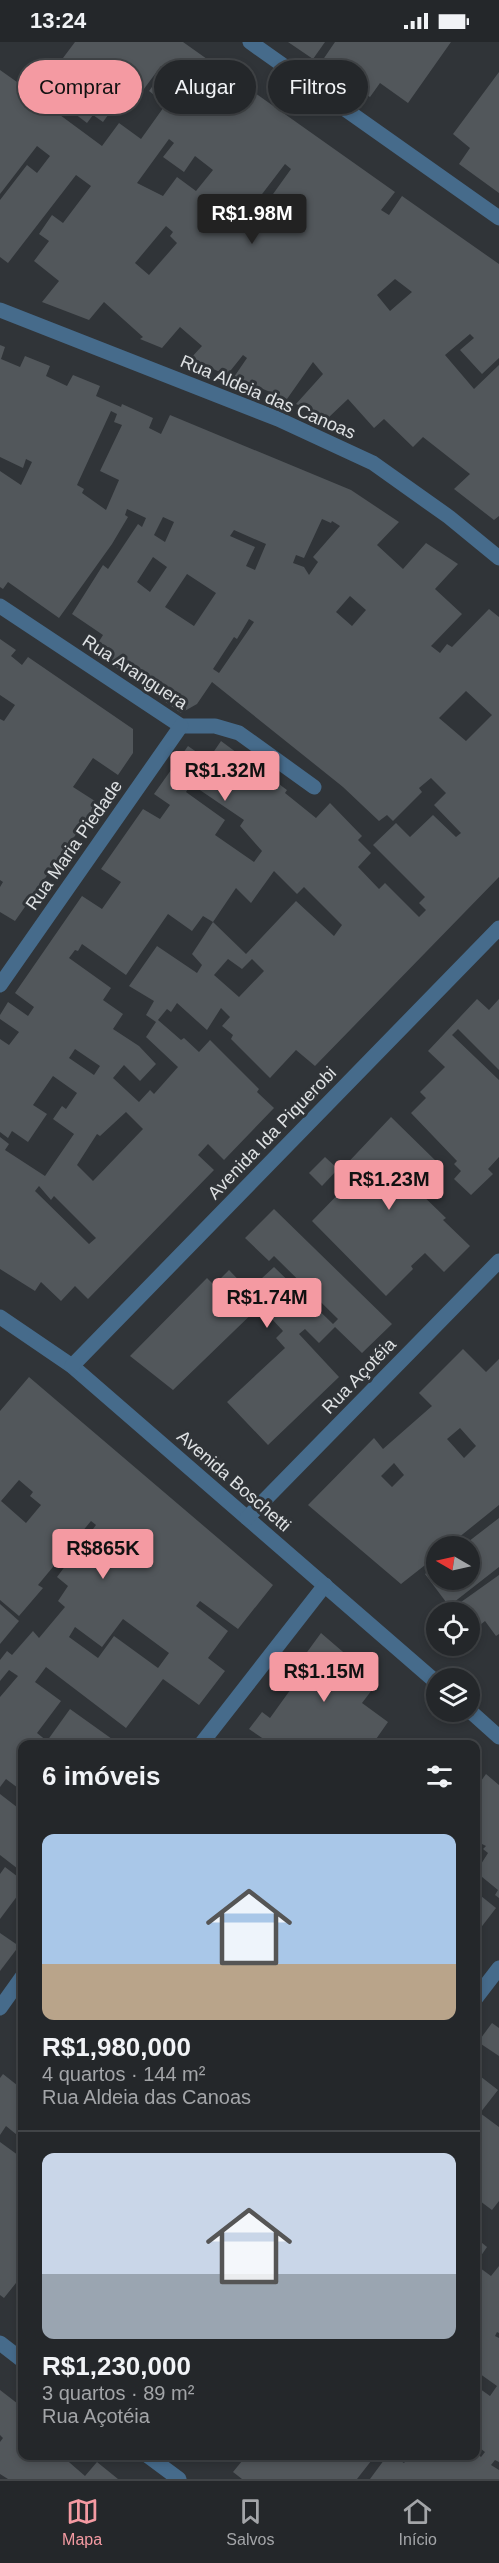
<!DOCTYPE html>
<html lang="pt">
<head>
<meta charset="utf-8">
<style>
	body { margin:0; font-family:Helvetica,sans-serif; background:#2c2f32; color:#f1f3f6; height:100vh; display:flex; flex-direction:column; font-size:22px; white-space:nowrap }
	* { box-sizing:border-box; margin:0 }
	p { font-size:20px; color:#a3a5a8 }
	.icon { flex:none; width:33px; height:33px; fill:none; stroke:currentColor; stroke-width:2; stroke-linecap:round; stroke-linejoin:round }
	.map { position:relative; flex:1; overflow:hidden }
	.panel { position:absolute; left:18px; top:1698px; width:462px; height:720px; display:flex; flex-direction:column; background:#24272a; border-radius:12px; box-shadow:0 3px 9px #0003,0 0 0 2px #414447 }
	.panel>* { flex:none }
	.top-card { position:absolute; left:18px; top:18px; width:464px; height:54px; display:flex; gap:12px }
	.needle { width:39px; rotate:279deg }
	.tools { position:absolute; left:426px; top:1494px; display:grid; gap:12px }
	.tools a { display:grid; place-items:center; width:54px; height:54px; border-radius:50%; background:#24272a; box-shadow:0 3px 9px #0003,0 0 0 2px #414447; font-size:30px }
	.price { position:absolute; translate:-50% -51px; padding:0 14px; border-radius:6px; background:#f49aa2; color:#111; font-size:20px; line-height:39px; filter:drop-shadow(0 2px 3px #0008) }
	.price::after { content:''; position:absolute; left:50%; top:36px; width:18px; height:14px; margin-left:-9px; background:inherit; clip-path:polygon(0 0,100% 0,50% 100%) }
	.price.selected { background:#222; color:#fff }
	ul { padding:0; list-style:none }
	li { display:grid; align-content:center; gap:12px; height:318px; padding:0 24px }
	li+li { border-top:2px solid #414447 }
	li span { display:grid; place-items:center; height:186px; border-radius:12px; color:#555 }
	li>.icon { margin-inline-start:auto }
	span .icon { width:108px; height:108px; fill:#fffc; stroke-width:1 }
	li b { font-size:26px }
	h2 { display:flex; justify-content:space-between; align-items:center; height:72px; padding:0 24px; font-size:26px }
	.tag { padding:0 21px; border-radius:27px; background:#24272a; box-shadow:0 3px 9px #0003,0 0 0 2px #414447; font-size:21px; line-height:54px }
	.tag.selected { background:#f49aa2; color:#111 }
	.status { display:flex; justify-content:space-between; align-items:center; height:42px; padding:0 30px; background:#24272a; direction:ltr }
	.status svg { height:16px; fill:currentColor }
	.tabs { display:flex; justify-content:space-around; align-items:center; height:84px; border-top:2px solid #414447; background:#24272a; font-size:16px; color:#a3a5a8 }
	.tabs a { display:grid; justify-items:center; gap:3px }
	.tabs .selected { color:#f49aa2 }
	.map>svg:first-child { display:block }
	.building { fill:#52575b; fill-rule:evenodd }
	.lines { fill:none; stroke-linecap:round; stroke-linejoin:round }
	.minor { stroke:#466b8b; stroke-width:15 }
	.labels { text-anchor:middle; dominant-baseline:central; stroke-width:6; stroke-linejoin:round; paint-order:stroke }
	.street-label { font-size:18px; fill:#dee1e3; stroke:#303438 }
</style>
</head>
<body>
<div class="status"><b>13:24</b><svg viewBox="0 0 49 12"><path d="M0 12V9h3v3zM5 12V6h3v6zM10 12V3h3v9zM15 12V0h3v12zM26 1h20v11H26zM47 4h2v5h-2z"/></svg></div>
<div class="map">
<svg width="499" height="2437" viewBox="0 0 499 2437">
	<rect width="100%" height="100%" fill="#303438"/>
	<g class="building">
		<path d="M75,0H183L395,150L381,168L389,173L402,154L499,222V316L482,332L460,308L474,296L470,292L445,313L474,347L499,323V474L494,478L454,447L470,432L423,395L413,405L384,377L374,386L348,357L328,376L296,362L323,332L313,320L287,357L234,335L247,316L243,313L227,333L190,317L202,304L180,285L162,306L140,297L143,295L104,260L89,278L42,260L59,239L34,219L49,199L39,192L52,173L63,181L91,144L76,133L8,221L0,215V158L27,123L37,131L50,114L37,104L0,152V28L17,40L29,22L48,36ZM161,24L165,27L149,49L166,62L141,97L119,81L102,104L60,73L66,65L87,81L93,73L103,80L124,51L135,59ZM169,97L174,101L163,115L184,130L195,114L213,128L196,149L177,135L163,154L137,141ZM285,122L291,127L263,166L256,160ZM166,184L173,190L170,194L177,201L149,233L135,221ZM395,237L412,250L390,269L377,253Z"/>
		<path d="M288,0H325L313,17Z"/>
		<path d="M335,0H451L408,61L380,41L370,55L320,22Z"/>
		<path d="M499,30V151L459,122L470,106L453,92Z"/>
		<path d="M0,303L5,305L1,317L20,325L25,314L50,324L46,334L67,344L73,333L100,344L96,354L121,365L122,362L153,376L149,386L161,392L170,373L351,448L399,480L377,503L403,527L426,501L458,522L435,547L462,572L431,604L440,611L447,602L452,605L489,567L499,575V835L315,1024L296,1008L270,1036L231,997L233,993L222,984L230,975L221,966L207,988L177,961L171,970L167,967L158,978L181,998L184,996L199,1010L210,998L259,1047L257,1050L274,1066L224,1118L208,1102L198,1113L214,1128L88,1257L75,1244L61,1259L41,1240L35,1249L0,1227V1095L9,1102L5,1108L45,1134L74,1092L53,1077L62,1064L66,1067L77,1051L53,1034L33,1063L47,1072L28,1100L12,1089L8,1096L0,1090V997L9,1003L19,990L0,977V973L8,960L28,974L34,965L15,951L82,854L102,867L121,840L101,827L143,767L160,777L170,763L154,752L188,704L208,718L221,699L287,748L285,751L316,776L330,761L362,794L358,798L371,811L358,825L379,847L385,841L419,875L426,868L419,861L425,855L373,803L396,781L410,795L433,773L456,795L461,791L434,763L446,751L431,736L419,746L422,750L393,779L387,773L379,779L343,745L212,640L197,662L181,671L93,609L103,593L72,572L103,523L108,527L138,482L142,485L146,476L127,467L125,473L128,475L112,502L59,576L8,540L3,547L0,545V429L21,443L32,420L26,417L23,426L0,415ZM111,369L117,372L114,380L122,383L100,429L119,438L106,468L82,451L84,447L77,443ZM163,475L174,480L165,500L154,493ZM322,477L331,481L332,479L340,484L313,515L318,520L309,533L304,525L293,521L296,513L304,516ZM234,488L266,502L255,528L246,524L255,505L230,494ZM153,515L167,525L150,550L137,540ZM187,532L216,551L194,584L165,565ZM350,554L366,568L352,584L336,570ZM249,577L254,580L219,631L213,627L234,595L237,597ZM466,649L492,673L466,699L439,676ZM191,742L244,778L240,784L262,809L254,820L215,793L225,778L186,750ZM274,829L297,852L304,845L342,883L334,894L296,859L246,912L213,880L236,846L251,861ZM168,872L192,889L203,874L213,880L192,912L202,923L197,931L157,904L129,944L154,959L146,973L156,980L146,995L178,1025L154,1052L150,1048L139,1060L113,1036L124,1023L140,1039L156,1022L139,1004L113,987L123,972L103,958L111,946L69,916L75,908L78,909L82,902L126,933ZM228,917L242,927L252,917L264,929L239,955L214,933ZM75,1007L100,1024L94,1033L69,1016ZM126,1070L143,1087L93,1139L77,1123L97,1092L100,1094ZM39,1144L51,1158L54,1154L96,1196L89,1202L35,1149Z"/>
		<path d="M0,597L16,608L11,614L22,623L28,615L133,687V711L118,733L93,716L73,745L98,761L15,879L0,870V845L3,840L0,838V677L4,679L15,663L0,653Z"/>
		<path d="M477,957L489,968L499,957V1028L458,987L452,993L499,1038V1115L488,1127L493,1132L471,1153L454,1137L461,1129L454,1122L457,1119L411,1071L426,1056L420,1050L445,1025L428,1009Z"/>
		<path d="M391,1075L439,1122L416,1147L446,1176L443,1178L470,1204L444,1230L425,1211L411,1224L413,1227L386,1254L312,1179L351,1139L340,1129Z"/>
		<path d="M325,1115L338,1127L322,1144L309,1131Z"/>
		<path d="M274,1167L392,1282L362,1311L335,1285L319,1301L305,1287L299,1292L339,1335L268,1403L227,1360L285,1306L276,1296L283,1289L260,1264L173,1348L130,1314L207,1236L214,1243L229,1228L252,1252L264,1240L261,1237L274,1225L333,1282L338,1277L274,1214L269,1219L245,1196Z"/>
		<path d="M463,1307L486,1330L499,1317V1463L458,1496L464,1503L499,1476V1525L449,1564L425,1532L436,1524V1538H470V1504H436V1519L434,1516L401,1542L308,1463L374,1396L383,1407L432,1364L419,1351ZM460,1386L476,1404L464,1416L447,1397ZM394,1421L404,1433L392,1445L381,1434Z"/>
		<path d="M29,1335L273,1543L238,1587L200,1559L196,1564L228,1589L208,1616L225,1629L199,1663L163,1637L126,1686L46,1625L35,1640L61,1659L37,1691L47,1699L70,1667L119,1702H22V1749L6,1737L0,1745V1655L18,1634L9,1628L0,1639V1618L7,1609L12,1613L33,1589L39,1596L65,1565L58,1559L68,1544L57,1535L96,1483L91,1479L38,1543L43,1546L19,1574L0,1558V1369ZM19,1438L33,1450L30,1454L41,1463L26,1481L1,1459ZM123,1577L169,1611L158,1626L114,1594L98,1616L69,1595L75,1585L102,1605Z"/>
		<path d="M499,1533V1592L496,1594L485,1579L470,1591V1570H447Z"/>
		<path d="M0,1562L19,1579L0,1602Z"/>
		<path d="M321,1591L378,1640L362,1661L388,1680L374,1700L378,1702H271L249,1687L262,1670L270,1676L301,1633L294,1628Z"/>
		<path d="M486,1732L499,1743V1856L495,1853L498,1848L476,1830L488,1811L483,1807L486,1804L482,1802L476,1810V1746Z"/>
		<path d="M0,1752L22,1769V1830L0,1813Z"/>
		<path d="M5,1825L22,1838L16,1846L21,1849L0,1877V1832Z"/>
		<path d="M476,1850L496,1866L476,1892Z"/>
		<path d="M0,1891L19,1904L0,1929Z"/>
		<path d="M492,1981L499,1986V2014L478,2000Z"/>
		<path d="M476,2031L498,2048L480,2071L499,2085V2159L492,2168L476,2156V2072L478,2069L476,2067Z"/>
		<path d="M3,2032L22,2047V2097L6,2084L0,2093V2036Z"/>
		<path d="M0,2100L22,2116V2246L16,2241L4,2256L0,2253Z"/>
		<path d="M476,2196L487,2205L476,2221Z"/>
		<path d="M476,2223L491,2234L499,2224V2291L497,2290L495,2294L499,2296V2420L495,2418L491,2423L499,2428V2437H370L387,2414H393L404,2421L410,2414H476V2411L481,2415L485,2410L476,2403V2344L490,2354L497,2344L476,2329Z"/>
		<path d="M0,2348L22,2365L19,2371L22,2374V2414H62L85,2434L97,2420L118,2437H8L0,2432V2400L3,2396L0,2393Z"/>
		<path d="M235,2414H375L357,2437H242L233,2430L242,2419Z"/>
	</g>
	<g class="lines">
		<g class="minor">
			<path d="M250,0L499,176"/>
			<path d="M0,268L278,377L373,421L449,475L499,516"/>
			<path d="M0,564L181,684H215L239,691L314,745"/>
			<path d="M0,943L181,684"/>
			<path d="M0,1275L72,1324L436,1640"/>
			<path d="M72,1324L499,886"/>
			<path d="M247,1476L499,1219"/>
			<path d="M470,1669L499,1695"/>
			<path d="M201,1702L325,1543"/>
			<path d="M476,1956L499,1926"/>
			<path d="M0,1966L22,1935"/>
			<path d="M0,2301L22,2318"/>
			<path d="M148,2414L179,2437"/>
		</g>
	</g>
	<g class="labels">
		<g class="street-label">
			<text transform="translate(268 355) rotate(23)">Rua Aldeia das Canoas</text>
			<text transform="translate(135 630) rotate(33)">Rua Aranguera</text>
			<text transform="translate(74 803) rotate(-55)">Rua Maria Piedade</text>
			<text transform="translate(272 1091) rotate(-46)">Avenida Ida Piquerobi</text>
			<text transform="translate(359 1334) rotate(-46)">Rua Açotéia</text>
			<text transform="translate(234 1439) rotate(41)">Avenida Boschetti</text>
		</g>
	</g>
</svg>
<div class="tools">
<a><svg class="needle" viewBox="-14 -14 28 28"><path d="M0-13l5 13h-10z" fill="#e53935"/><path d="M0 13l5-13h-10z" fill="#a3a5a8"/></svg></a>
<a><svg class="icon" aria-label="locate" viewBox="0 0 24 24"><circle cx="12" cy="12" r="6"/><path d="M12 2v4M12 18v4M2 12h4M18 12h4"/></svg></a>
<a><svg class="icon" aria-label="layers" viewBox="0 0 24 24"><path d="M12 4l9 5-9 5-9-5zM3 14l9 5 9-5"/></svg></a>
</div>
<b class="price selected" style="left:252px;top:203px">R$1.98M</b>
<b class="price" style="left:225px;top:760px">R$1.32M</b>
<b class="price" style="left:389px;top:1169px">R$1.23M</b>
<b class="price" style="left:267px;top:1287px">R$1.74M</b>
<b class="price" style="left:103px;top:1538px">R$865K</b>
<b class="price" style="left:324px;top:1661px">R$1.15M</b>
<div class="top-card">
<a class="tag selected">Comprar</a>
<a class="tag">Alugar</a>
<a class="tag">Filtros</a>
</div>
<section class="panel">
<h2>6 imóveis<svg class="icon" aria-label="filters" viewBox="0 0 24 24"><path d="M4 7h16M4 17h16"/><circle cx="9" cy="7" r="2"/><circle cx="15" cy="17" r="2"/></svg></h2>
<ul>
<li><span style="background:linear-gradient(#a9c7e8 70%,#b9a48a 0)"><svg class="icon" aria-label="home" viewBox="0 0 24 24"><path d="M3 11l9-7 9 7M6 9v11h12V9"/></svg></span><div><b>R$1,980,000</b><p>4 quartos · 144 m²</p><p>Rua Aldeia das Canoas</p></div></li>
<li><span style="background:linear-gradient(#c9d6e8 65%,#9aa5b1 0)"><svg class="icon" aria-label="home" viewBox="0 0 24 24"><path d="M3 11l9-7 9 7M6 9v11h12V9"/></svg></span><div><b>R$1,230,000</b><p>3 quartos · 89 m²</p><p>Rua Açotéia</p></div></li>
</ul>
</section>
</div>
<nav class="tabs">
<a class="selected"><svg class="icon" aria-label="map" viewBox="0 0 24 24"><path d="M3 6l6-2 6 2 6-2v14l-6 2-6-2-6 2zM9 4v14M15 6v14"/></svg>Mapa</a>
<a><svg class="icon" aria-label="saved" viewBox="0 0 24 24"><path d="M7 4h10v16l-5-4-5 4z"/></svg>Salvos</a>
<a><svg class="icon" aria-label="home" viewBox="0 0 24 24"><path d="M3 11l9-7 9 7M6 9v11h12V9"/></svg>Início</a>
</nav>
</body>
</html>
